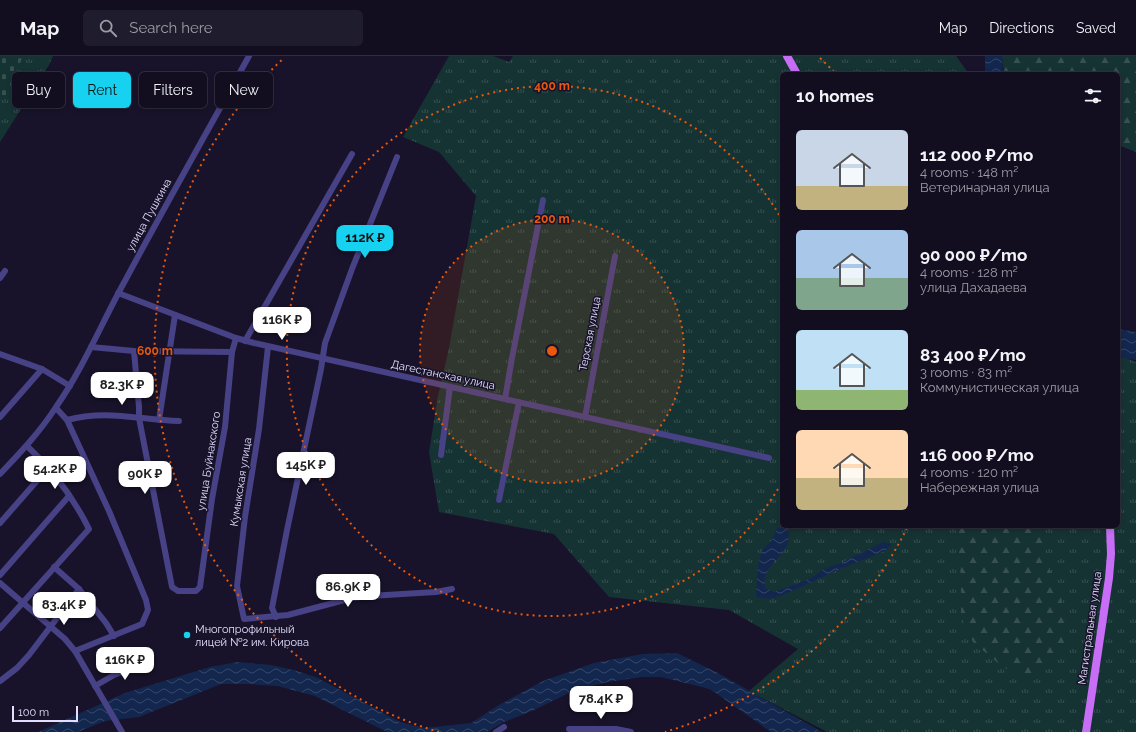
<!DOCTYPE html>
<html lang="en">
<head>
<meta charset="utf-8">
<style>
	body { margin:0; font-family:Raleway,sans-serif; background:#1f1c2d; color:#f1f3f6; height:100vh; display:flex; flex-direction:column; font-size:15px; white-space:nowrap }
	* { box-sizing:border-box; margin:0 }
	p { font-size:13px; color:#9c9ca5 }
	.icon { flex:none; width:22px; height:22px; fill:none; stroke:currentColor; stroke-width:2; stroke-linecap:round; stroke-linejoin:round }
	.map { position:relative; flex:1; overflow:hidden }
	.details { position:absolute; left:780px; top:16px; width:340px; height:456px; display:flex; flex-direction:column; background:#120e20; border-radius:6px; box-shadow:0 2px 6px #0003,0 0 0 1px #312e3e }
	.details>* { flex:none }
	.guide { position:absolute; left:12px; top:16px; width:380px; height:36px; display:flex; gap:8px }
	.scale { position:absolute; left:12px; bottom:10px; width:66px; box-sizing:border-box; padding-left:4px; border:2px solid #e3defd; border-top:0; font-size:11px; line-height:14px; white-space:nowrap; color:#e3defd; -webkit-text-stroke:3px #18132a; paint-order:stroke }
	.price { position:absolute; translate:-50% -34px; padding:0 9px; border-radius:8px; background:#fff; color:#222; font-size:13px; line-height:26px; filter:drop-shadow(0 1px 2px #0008) }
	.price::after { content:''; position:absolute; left:50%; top:24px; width:12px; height:9px; margin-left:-6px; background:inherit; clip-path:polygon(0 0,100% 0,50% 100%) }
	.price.current { background:#17d1f0; color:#111 }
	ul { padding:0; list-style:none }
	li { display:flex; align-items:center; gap:12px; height:100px; padding:0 16px }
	li span { display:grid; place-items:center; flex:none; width:112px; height:80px; border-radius:6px; color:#555 }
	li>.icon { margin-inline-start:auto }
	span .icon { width:48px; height:48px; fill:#fffc; stroke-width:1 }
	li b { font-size:17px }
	h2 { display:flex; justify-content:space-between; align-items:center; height:48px; padding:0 16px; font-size:17px }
	.pill { padding:0 14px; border-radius:6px; background:#120e20; box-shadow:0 2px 6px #0003,0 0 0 1px #312e3e; font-size:14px; line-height:36px }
	.pill.current { background:#17d1f0; color:#111 }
	header { display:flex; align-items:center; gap:24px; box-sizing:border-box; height:56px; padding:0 20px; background:#120e20; border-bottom:1px solid #312e3e }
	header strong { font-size:19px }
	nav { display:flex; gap:22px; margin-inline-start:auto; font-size:14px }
	.search { width:280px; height:36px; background:#1f1c2d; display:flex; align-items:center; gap:10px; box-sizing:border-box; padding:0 14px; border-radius:6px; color:#9c9ca5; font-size:15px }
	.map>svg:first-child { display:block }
	.grass { fill:url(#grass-tufts) }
	.forest { fill:url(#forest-firs) }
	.cemetery { fill:url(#cemetery-stones) }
	.water { fill:url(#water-waves) }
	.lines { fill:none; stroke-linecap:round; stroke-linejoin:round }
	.minor { stroke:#474186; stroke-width:6 }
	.major { stroke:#c86df5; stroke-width:8 }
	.ring { fill:none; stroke:#e8590c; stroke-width:2; stroke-dasharray:2 4 }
	.poi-dot { fill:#17d1f0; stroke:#18132a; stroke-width:1.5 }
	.labels { text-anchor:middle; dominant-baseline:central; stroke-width:3; stroke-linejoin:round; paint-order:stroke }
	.street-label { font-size:11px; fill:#e3defd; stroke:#18132a }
	.poi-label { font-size:11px; fill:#e3defd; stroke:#18132a; text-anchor:start }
	.centre { fill:#e8590c; stroke:#18132a; stroke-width:2 }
	.ring-label { font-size:12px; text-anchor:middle; font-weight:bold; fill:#e8590c; stroke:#18132a; stroke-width:3; stroke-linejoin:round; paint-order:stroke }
</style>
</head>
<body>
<header>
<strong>Map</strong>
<div class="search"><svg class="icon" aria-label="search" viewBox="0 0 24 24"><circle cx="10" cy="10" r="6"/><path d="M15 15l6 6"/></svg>Search here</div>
<nav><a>Map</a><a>Directions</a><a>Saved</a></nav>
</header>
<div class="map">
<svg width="1136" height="676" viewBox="0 0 1136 676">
	<defs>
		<pattern id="grass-tufts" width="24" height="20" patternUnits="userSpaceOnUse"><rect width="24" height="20" fill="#163334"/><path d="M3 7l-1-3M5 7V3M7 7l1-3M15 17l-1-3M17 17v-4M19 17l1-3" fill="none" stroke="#385052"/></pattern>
		<pattern id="forest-firs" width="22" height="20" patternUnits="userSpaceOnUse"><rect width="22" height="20" fill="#163334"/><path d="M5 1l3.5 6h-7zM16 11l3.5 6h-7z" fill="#385052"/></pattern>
		<pattern id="cemetery-stones" width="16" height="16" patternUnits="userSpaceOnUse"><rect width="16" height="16" fill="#163334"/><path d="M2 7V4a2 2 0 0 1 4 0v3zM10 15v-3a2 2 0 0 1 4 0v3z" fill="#385052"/></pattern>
		<pattern id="water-waves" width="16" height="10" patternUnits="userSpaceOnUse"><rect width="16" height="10" fill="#13274e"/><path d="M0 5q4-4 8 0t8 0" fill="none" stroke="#354668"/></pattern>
	</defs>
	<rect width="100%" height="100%" fill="#18132a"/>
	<g class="grass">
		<path d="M0,0H53L49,9L0,86Z"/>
		<path d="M449,0H493L509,6L513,0H956L969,18H782V470H1118V301L1126,302L1136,306V676H827L749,635L798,593L729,554L609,541L554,478L439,456L429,396L438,340L449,292L476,140L439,96L403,81Z"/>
	</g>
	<g class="forest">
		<path d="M1002,0H1136V96L1118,89V18H1004Z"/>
		<path d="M957,470H1040L1050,514L1061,541L1066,581L1052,610L1033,621L1004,612L973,586L961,560V524Z"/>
	</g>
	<path class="cemetery" d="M0,0H23L7,38L0,45Z"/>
	<g class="water">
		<path d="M985,0H1002L1003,18H985Z"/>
		<path d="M1118,273L1136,276V304L1118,301Z"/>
		<path d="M777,472H787C795,494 773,501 766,519C764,523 765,528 765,532L774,536L809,523L826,512L841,507L883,486L892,488L885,495L838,514L781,540L769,543L756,541L758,510L762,494L772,484Z"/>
		<path d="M677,597L716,616L822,676H771L710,633L661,621H642L608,626L575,634L532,655L504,666L487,676H387L315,640L278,630L247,628H221L139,661L105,665L78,676H38L125,637L210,611L238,606L271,609L297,615L318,622L400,666L425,672L471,667L499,649L543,625L594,607L643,598Z"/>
	</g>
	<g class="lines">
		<g class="minor">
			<path d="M0,222L5,215"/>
			<path d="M118,237L236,282L254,287L769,402"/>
			<path d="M245,285L352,98"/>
			<path d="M91,291L134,295L232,296"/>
			<path d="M268,291L259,373L245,461L237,530L244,563L288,559L352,542L369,540L436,536L452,533"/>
			<path d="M134,295L139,351V362L172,531L178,535H196L200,531L212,443L225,371L232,296L236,282"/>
			<path d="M0,298L42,313L70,330"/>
			<path d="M505,343L512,302L543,144"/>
			<path d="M56,352L67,364L109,455L146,544L148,554L142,568L75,595"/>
			<path d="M0,361L42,313"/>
			<path d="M585,361L615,200"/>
			<path d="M67,364C106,353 140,364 179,365"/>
			<path d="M159,364L175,259"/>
			<path d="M441,399L450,331"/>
			<path d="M0,418C20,397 40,376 56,351C84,311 102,266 126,223C166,148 208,74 249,0"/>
			<path d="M499,444L519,346"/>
			<path d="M0,467L49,411"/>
			<path d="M54,511L79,533L106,567L114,580"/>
			<path d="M0,519L69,440"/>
			<path d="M0,527L65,583L75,595L122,676"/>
			<path d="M276,561L272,552L287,474L321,313L325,287L352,213L397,101"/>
			<path d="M0,572L89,473C73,441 53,414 27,390"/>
			<path d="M0,625L17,612L29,599L79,533"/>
			<path d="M95,630L114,619L148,606"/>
			<path d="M569,673H616L631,676"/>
			<path d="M496,676L504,671"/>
		</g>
		<g class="major">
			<path d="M787,0L797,18"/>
			<path d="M1086,676L1109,522L1111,498L1110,470"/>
		</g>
	</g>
	<circle cx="552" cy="295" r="132" fill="#e8590c" fill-opacity=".12"/>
	<g class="ring">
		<circle cx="552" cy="295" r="132"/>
		<path d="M781 428A265 265 0 1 1 781 162"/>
		<path d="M907 472A397 397 0 0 1 665 676M439 676A397 397 0 0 1 284 2M820 2A397 397 0 0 1 835 17"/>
	</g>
	<circle class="poi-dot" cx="187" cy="579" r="4"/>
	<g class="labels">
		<g class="street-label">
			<text transform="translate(149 159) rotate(-61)">улица Пушкина</text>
			<text transform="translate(590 278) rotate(-79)">Терская улица</text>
			<text transform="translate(443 319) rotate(12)">Дагестанская улица</text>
			<text transform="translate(209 405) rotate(-81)">улица Буйнакского</text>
			<text transform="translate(241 426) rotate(-81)">Кумыкская улица</text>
			<text transform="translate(1090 572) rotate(-82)">Магистральная улица</text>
		</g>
		<g class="poi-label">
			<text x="195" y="573">Многопрофильный<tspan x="195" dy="13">лицей №2 им. Кирова</tspan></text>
		</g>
	</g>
	<circle cx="552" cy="295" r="6" class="centre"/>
	<g class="ring-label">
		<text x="552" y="34">400 m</text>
		<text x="552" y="167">200 m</text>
		<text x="155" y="299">600 m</text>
	</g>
</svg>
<div class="scale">100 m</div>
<b class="price current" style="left:365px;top:203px">112K ₽</b>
<b class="price" style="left:282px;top:285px">116K ₽</b>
<b class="price" style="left:122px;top:350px">82.3K ₽</b>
<b class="price" style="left:306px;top:430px">145K ₽</b>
<b class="price" style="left:55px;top:434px">54.2K ₽</b>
<b class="price" style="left:145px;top:439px">90K ₽</b>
<b class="price" style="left:348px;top:552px">86.9K ₽</b>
<b class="price" style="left:64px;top:570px">83.4K ₽</b>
<b class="price" style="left:125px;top:625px">116K ₽</b>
<b class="price" style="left:601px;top:664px">78.4K ₽</b>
<div class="guide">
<a class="pill">Buy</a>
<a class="pill current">Rent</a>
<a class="pill">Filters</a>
<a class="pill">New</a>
</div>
<section class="details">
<h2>10 homes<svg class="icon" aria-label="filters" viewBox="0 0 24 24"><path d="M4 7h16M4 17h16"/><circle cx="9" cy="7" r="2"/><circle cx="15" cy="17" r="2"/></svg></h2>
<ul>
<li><span style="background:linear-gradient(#c9d6e8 70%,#c2b280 0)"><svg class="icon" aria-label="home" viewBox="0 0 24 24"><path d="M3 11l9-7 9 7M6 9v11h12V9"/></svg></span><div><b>112 000 ₽/mo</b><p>4 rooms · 148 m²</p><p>Ветеринарная улица</p></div></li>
<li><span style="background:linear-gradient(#a9c7e8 60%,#7fa58c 0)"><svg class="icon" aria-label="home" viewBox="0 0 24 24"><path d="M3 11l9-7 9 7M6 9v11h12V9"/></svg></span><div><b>90 000 ₽/mo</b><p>4 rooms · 128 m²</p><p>улица Дахадаева</p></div></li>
<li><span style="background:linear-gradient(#bfe0f5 75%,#8fb573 0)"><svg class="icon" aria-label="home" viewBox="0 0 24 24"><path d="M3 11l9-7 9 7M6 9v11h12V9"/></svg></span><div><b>83 400 ₽/mo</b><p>3 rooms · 83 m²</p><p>Коммунистическая улица</p></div></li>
<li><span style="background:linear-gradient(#ffd9b3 60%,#c2b280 0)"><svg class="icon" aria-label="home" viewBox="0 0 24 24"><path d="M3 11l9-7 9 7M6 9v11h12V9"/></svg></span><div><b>116 000 ₽/mo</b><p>4 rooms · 120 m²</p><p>Набережная улица</p></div></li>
</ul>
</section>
</div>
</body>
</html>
